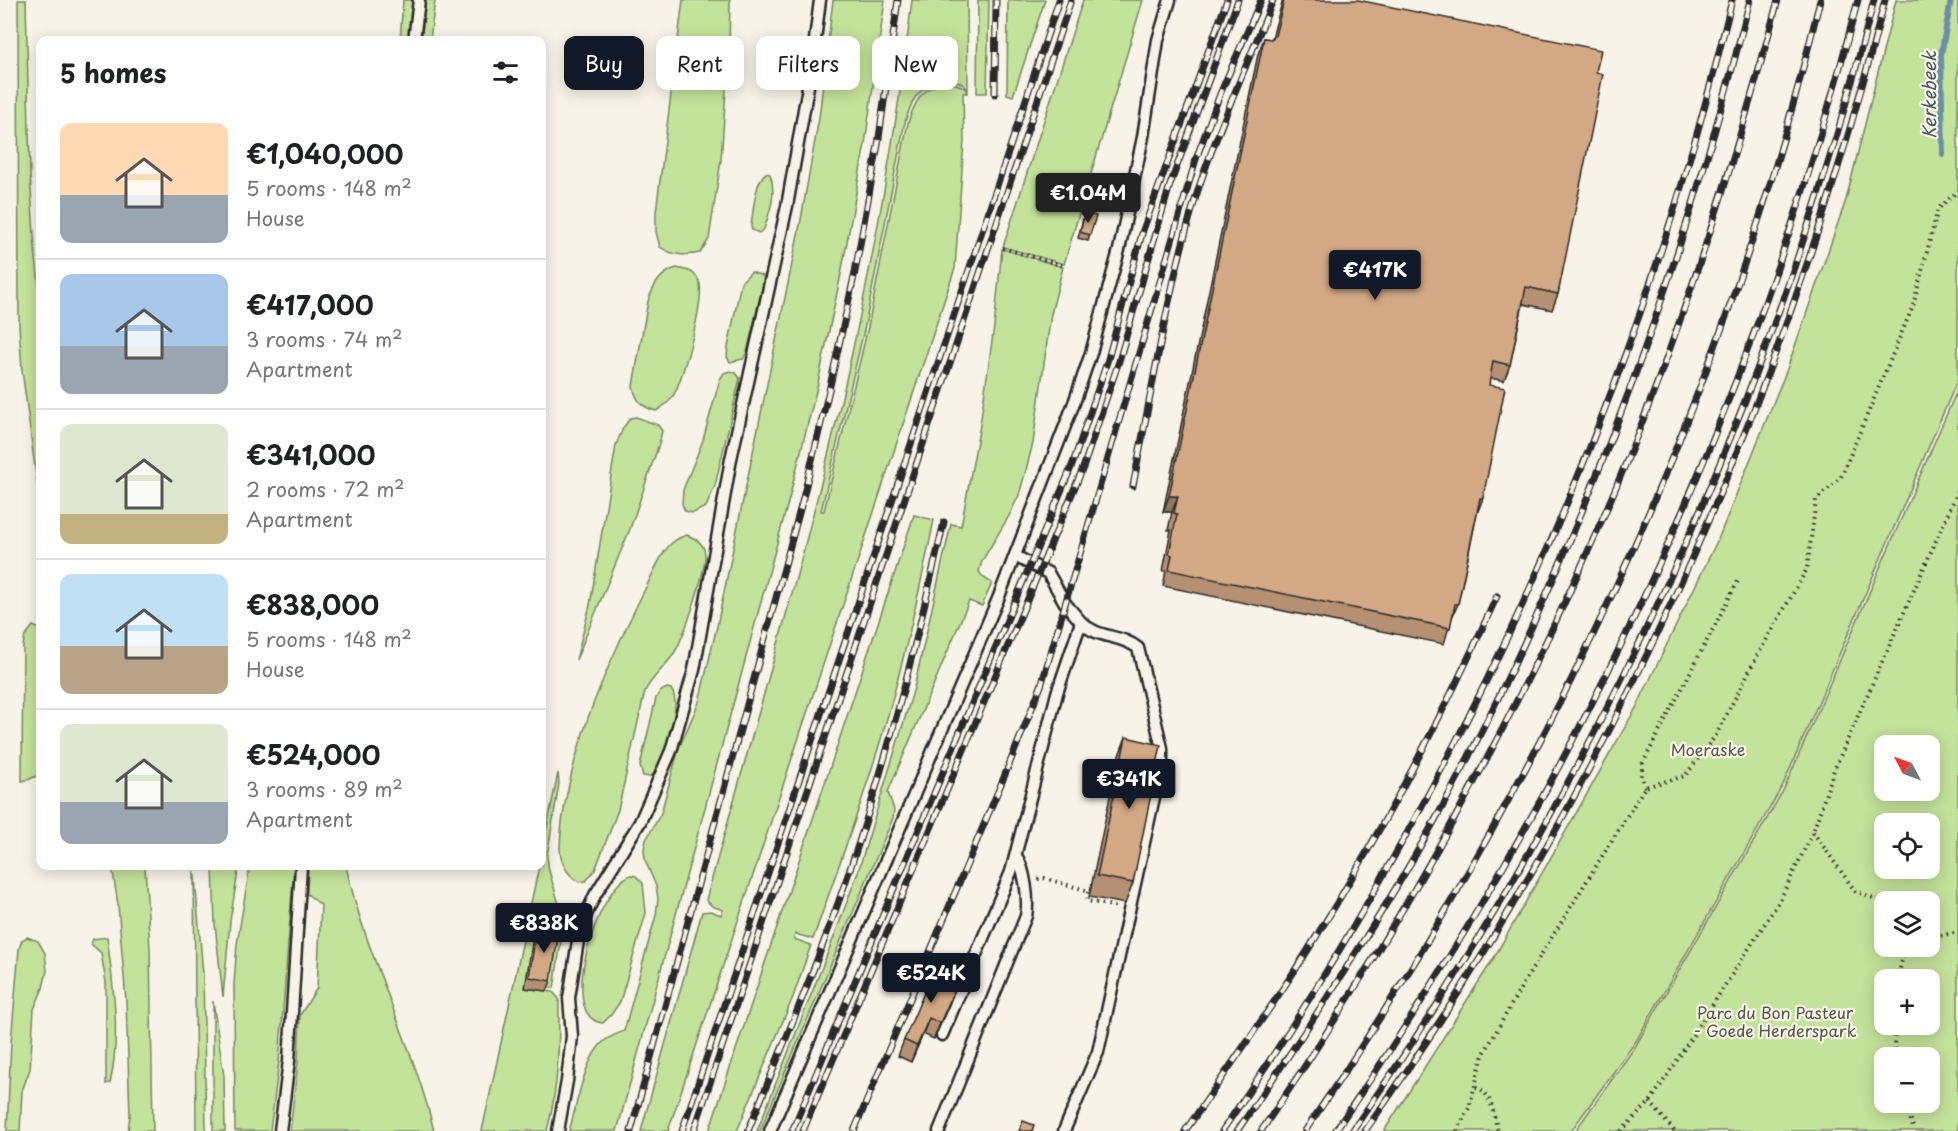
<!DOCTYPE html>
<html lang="en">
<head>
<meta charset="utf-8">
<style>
	body { margin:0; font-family:"Playpen Sans",sans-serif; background:#f2f2f2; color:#202124; height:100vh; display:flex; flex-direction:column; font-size:22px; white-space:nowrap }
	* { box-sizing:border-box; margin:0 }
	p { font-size:20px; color:#757577 }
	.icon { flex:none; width:33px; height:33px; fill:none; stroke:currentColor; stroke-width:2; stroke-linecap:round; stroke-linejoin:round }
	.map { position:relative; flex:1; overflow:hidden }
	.drawer { position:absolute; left:36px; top:36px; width:510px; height:834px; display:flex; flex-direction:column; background:#fff; border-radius:12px; box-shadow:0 3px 15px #0003 }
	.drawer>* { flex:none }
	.guide { position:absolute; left:564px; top:36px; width:570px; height:54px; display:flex; gap:12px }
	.needle { width:39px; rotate:311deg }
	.tools { position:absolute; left:1874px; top:735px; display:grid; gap:12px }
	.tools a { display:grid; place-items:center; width:66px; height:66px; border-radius:12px; background:#fff; box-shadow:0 3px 15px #0003; font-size:30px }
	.price { position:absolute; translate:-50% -51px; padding:0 14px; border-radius:6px; background:#111827; color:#fff; font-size:20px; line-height:39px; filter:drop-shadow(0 2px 3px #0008) }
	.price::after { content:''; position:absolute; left:50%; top:36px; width:18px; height:14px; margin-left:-9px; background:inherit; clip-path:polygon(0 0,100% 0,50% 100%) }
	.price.current { background:#222; color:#fff }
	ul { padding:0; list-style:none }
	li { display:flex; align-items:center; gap:18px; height:150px; padding:0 24px }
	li+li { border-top:2px solid #e0e0e0 }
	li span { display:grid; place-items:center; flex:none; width:168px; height:120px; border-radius:12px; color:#555 }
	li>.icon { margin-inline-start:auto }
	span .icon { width:72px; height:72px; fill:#fffc; stroke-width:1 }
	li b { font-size:26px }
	h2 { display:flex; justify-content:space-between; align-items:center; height:72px; padding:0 24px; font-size:26px }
	.chip { padding:0 21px; border-radius:12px; background:#fff; box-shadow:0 3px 15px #0003; font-size:21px; line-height:54px }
	.chip.current { background:#111827; color:#fff }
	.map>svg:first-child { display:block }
	.green { fill:#c3e29a; stroke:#778662; stroke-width:1.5; fill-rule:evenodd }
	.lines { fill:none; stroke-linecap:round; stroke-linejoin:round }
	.stream { stroke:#6b90a5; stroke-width:6 }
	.lane-casing { stroke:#2b2b2b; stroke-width:15 }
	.path { stroke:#2b2b2b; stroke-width:4; stroke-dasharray:1.5 4.5; stroke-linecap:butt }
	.lane { stroke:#f7f3e8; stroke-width:10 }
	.rail-casing { stroke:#2b2b2b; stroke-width:7 }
	.rail { stroke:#f7f3e8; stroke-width:4.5; stroke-dasharray:14; stroke-linecap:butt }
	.wall { fill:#b59072; stroke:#2b2b2b; stroke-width:1.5 }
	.shaded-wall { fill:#94765c; stroke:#2b2b2b; stroke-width:1.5 }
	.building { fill:#d3a884; stroke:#2b2b2b; stroke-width:1.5 }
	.labels { text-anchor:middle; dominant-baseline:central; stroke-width:4.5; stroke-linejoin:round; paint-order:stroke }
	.park-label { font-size:16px; fill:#515947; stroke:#f7f3e8 }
	.water-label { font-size:18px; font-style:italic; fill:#46555e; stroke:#f7f3e8 }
</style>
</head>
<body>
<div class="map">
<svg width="1958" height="1131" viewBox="0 0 1958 1131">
	<rect width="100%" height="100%" fill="#f7f3e8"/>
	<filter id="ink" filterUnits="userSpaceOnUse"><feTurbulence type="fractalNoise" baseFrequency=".0167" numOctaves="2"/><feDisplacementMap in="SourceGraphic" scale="12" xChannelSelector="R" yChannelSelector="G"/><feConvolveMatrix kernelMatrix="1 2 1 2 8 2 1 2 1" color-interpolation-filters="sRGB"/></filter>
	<g filter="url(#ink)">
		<g class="green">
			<path d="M18,0H26L30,174L35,249L40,293V505L22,370L19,326Z"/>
			<path d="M403,0H414L409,40H400Z"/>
			<path d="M426,0H435L430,40H421Z"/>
			<path d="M683,0H730L729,48L721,160L709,239L700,253C685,256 673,256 660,247L656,232V212Z"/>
			<path d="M833,0H885L865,144L842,269L818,383L789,499L617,1131H569C577,1106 583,1061 603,1042C608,1037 617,1034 624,1031L656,915L658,899L656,886L645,860L644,849L646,840L661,813L679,748L699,702L717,626L800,225L819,118Z"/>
			<path d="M912,0H967L968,93L967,91V93H963L964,141L955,268L668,1131H641L702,912L711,911L721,915L723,910L712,906L706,900C753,730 804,561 844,389C873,261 897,130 912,0ZM940,81C950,81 963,79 967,90C963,86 958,84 951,83C923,82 913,104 907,127L868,327L824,511H821L865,326L904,126C911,101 915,90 940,81Z"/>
			<path d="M978,0H989L987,93H977Z"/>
			<path d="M1008,0H1045L1013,96L1007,94Z"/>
			<path d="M1083,0H1143L1064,264L1003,247Z"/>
			<path d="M1896,0H1958V379L1783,785L1636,1041L1571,1131H1384L1492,961L1637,706L1719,537L1787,369L1846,200Z"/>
			<path d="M766,173L770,174C777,193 770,211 764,229L759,233L752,230L751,226C753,213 755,180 766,173Z"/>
			<path d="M1002,249L1063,267L1051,314L1033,443L1026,470L1019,495L1009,516L982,561L979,572L984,578L992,583L982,606L969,601L888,792L894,810L893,818L760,1131H757L834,937L858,872L914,688L951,524L961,526L980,425L994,327Z"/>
			<path d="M676,268C686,270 694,270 699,281C706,296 683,380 673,396C669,403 663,407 656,411C642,407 636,401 633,386L648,301C654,285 659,274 676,268Z"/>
			<path d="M751,272L763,276V285L747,352L743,359L730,362L727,357L728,347L741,282Z"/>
			<path d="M730,371L736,373L740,378L715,486L706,507L693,513L685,511L682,504L683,490L703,440L720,379L724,373Z"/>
			<path d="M1958,388V1131H1575L1635,1047L1784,789ZM1884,746H1929V790H1884ZM1884,824H1929V868H1884ZM1884,902H1929V946H1884ZM1884,980H1929V1024H1884ZM1884,1058H1929V1102H1884Z"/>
			<path d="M636,417L658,425L662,431L659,444L630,529L576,660L590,605L616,445L623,428L630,418Z"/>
			<path d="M914,515L934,520C922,579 909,638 893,697C871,779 841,859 813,939L795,934L794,939L811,945L793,997L737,1131H709Z"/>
			<path d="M687,535C694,538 701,541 704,549C710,564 683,640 673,655C664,668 653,676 645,691L618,810L595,870L586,881L579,882C567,874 560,863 560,848C561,806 575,757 588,718C604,673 625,629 646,587C652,575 658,561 665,551C671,542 677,538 687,535Z"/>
			<path d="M33,626L40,629V774L30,779L22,781L23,646L25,636Z"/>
			<path d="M667,688L671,689C674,694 675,698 675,703C675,718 666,760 656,772C653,776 648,777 643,776L640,766L656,698L661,691Z"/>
			<path d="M558,773L559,784L547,856L549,871L560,907L561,942L554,988H525L553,992L559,999C559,1048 559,1084 547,1131H482L539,866H542V851Z"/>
			<path d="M112,866H145L150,949L153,1131H128L130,1115L126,1001L118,905Z"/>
			<path d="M194,866L203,974L206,1131H196Z"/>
			<path d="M213,866H239L230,921L223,997L215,924Z"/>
			<path d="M250,866H294L279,1062L270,1131H235L234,984L237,944Z"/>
			<path d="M308,866H346C366,957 412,1040 434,1131H290L298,1061L300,1015L317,988L321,905L307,894Z"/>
			<path d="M631,875L636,876L643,883L646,913L620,1002L611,1015L603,1023C556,1019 597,887 631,875Z"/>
			<path d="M27,937L38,941L45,953L47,971L43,988L34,1009L30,1069L22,1091L20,1131H7L11,1042L19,949L22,940Z"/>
			<path d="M107,937C113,984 121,1037 110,1083L106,1084V982L101,953L91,944L93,939Z"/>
			<path d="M213,1001L224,1076L225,1131H213Z"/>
		</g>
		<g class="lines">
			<path class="stream" d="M1943,154L1941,55L1951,0"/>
			<defs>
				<g id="lane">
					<path d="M414,40L419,0"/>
					<path d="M942,1035L1011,872L1057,693L1081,622L1065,603L1048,573L1015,556"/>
					<path d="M280,1131L289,1061L301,866"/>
					<path d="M558,1131L567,1081L572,1036L569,998L580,928L595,895L640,822L671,751L694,670L731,459L787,206L812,64L820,0"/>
					<path d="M770,1131L998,599L1074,403L1091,353L1119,250L1143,137L1158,40L1170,0"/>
					<path d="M939,1131L1026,916C1029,901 1025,868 1016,856"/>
					<path d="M1064,1131L1098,1052L1162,761V748L1138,648C1121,634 1097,639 1081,622"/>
				</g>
			</defs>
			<use href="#lane" class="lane-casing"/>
			<g class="path">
				<path d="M1003,248L1064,266"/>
				<path d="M1645,787L1641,776L1643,763L1738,581"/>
				<path d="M1813,832L1855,891L1884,902"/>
				<path d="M1038,879L1044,878L1089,891L1087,901L1118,907"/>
				<path d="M1929,938L1958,932"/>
				<path d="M1897,980L1904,953L1911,946"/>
				<path d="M1894,1024L1896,1058"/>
				<path d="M1476,1087C1493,1093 1493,1116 1498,1131"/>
				<path d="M1650,1102L1674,1131"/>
				<path d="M1906,1102L1914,1131"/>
				<path d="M1457,1131L1469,1108L1483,1055L1523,984L1645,787L1685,776L1716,735L1756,658L1807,569L1816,500L1841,477L1913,306L1938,209L1958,191"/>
				<path d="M1621,1131L1650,1102L1780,900L1813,832L1834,770L1958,491"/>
			</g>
			<use href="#lane" class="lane"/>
			<defs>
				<g id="rail">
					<path d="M995,94L996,0"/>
					<path d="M1133,486C1153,385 1168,285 1199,187C1220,123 1248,63 1273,0"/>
					<path d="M631,1131L802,502L830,386L855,272L878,145L898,0"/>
					<path d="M682,1131L1059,0"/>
					<path d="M694,1131L1071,0"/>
					<path d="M748,1131C784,1044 820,957 850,869C889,755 917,639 944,522"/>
					<path d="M792,1131L1073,463L1108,359L1143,230L1227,0"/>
					<path d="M803,1131L1083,468L1119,361L1170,185L1238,0"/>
					<path d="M854,1131L1004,777L1041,686L1196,159L1220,94L1261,0"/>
					<path d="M1185,1131C1227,1071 1269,1011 1308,950C1379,837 1442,718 1497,596"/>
					<path d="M1222,1131C1459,789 1635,405 1732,0"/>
					<path d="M1237,1131C1311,1024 1383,916 1445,802C1580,549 1680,278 1750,0"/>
					<path d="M1261,1131C1392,941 1505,740 1598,529C1673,358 1730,180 1778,0"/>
					<path d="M1305,1131C1540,789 1724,405 1820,0"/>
					<path d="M1335,1131C1577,783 1752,411 1858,0"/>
					<path d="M1352,1131C1593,789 1771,405 1874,0"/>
					<path d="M1365,1131C1607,792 1783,404 1885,0"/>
				</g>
			</defs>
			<use href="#rail" class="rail-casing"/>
			<use href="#rail" class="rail"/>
		</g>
		<g class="wall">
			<path d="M1283,0L1596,72L1558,294L1552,310L1523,304L1510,365L1504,381L1490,378L1489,385L1483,498L1477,514L1458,604L1451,620L1444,644L1163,586L1166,571H1163L1171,530H1168L1172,512H1163L1258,54L1264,38L1271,39L1272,38L1278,16Z"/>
			<path d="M1083,219L1090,235L1088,241L1078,238Z"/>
			<path d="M1126,737L1133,883L1125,904L1089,897L1118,758Z"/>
			<path d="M537,927L551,981L547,991L525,988L533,937Z"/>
			<path d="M944,984L955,989L934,1039L923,1034L911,1062L898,1056L904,1040Z"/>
		</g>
		<g class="shaded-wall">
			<path d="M1169,496H1178L1172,512H1163Z"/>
			<path d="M955,989L949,1005L934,1039L940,1023Z"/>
			<path d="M929,1018L923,1034L911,1062L917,1046Z"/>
		</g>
		<g class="building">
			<path d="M1284,0H1358L1601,50L1596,72L1603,74L1558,294L1526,287L1510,365L1493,361L1489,385L1505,388L1483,498H1480L1458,604H1455L1450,628L1169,570L1172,555L1169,554L1177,514L1174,513L1178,496H1169L1264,38L1271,39L1275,36Z"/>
			<path d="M1085,213L1096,216L1090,235L1080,232Z"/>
			<path d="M1126,737L1161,745L1133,883L1097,876Z"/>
			<path d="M537,927L559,931L551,981L529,977Z"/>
			<path d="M937,962L950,968L943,984L955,989L940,1023L929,1018L917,1046L904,1040Z"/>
			<path d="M1023,1121L1034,1125L1032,1131H1019Z"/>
		</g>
	</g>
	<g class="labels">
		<g class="park-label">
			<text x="1708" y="749">Moeraske</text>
			<text x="1775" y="1012">Parc du Bon Pasteur<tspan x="1775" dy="18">- Goede Herderspark</tspan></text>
		</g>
		<g class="water-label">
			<text transform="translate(1928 95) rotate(-90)">Kerkebeek</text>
		</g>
	</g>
</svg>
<div class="tools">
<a><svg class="needle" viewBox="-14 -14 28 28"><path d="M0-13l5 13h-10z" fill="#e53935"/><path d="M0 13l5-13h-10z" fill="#757577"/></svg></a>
<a><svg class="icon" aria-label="locate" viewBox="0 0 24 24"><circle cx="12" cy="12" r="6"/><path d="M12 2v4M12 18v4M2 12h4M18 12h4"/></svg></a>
<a><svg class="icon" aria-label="layers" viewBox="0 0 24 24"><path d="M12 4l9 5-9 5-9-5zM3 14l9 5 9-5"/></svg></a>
<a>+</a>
<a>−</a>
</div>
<b class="price current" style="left:1088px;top:224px">€1.04M</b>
<b class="price" style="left:1375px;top:301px">€417K</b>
<b class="price" style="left:1129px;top:810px">€341K</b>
<b class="price" style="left:544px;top:954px">€838K</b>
<b class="price" style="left:931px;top:1004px">€524K</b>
<div class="guide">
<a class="chip current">Buy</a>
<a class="chip">Rent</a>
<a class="chip">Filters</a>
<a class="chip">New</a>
</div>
<section class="drawer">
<h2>5 homes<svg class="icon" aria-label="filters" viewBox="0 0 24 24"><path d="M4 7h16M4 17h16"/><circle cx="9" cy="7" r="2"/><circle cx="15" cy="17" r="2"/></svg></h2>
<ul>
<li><span style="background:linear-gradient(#ffd9b3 60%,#9aa5b1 0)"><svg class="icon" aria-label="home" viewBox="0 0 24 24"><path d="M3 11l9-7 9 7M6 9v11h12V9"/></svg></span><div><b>€1,040,000</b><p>5 rooms · 148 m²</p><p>House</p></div></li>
<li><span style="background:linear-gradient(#a9c7e8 60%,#9aa5b1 0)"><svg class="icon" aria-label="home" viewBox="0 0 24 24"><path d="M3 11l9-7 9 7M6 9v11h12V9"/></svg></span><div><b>€417,000</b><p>3 rooms · 74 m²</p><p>Apartment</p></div></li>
<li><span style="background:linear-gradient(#dfe7d0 75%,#c2b280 0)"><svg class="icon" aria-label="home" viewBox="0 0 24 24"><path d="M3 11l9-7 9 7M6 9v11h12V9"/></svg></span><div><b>€341,000</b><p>2 rooms · 72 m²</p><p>Apartment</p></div></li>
<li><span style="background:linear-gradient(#bfe0f5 60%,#b9a48a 0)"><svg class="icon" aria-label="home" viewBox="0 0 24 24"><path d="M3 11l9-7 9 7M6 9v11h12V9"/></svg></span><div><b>€838,000</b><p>5 rooms · 148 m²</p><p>House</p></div></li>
<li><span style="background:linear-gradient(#dfe7d0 65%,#9aa5b1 0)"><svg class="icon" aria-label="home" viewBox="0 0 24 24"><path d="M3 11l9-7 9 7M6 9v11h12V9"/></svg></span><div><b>€524,000</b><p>3 rooms · 89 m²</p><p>Apartment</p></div></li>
</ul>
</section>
</div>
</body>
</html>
